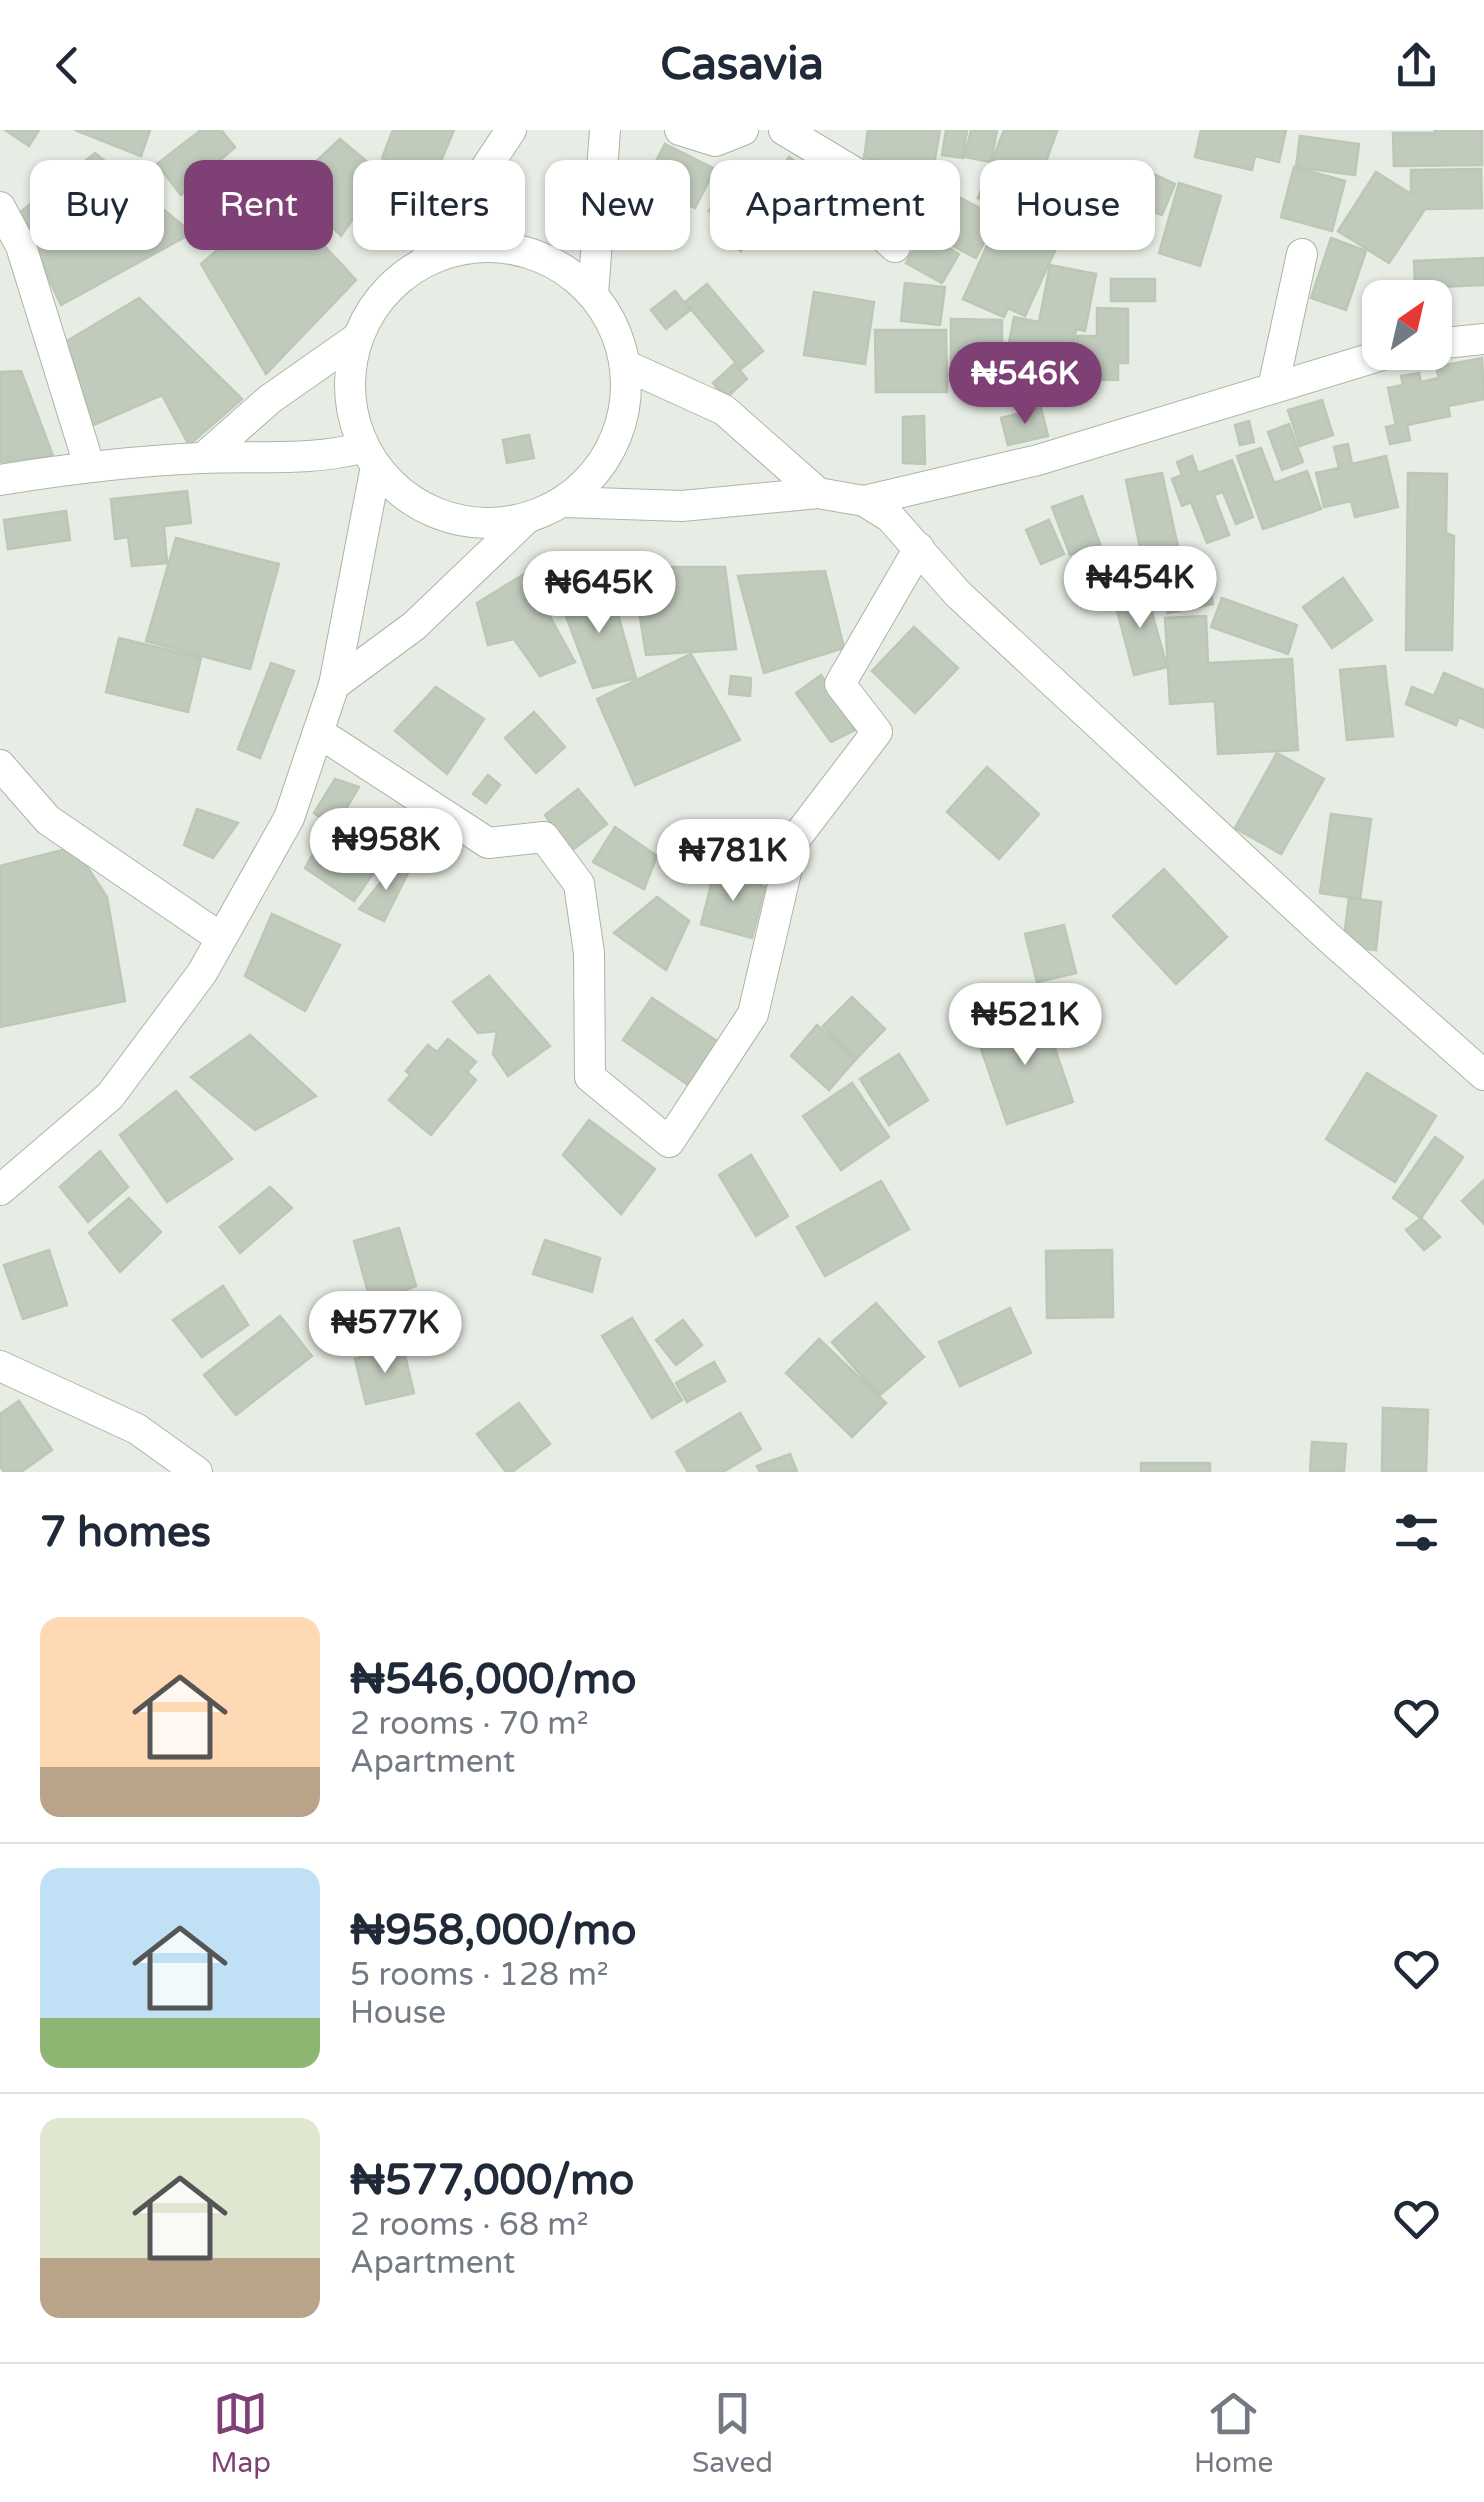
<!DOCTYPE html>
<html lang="en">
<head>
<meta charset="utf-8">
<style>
	body { margin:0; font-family:"Varela Round",sans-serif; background:#f6f6f7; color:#1f2937; height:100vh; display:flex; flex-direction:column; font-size:38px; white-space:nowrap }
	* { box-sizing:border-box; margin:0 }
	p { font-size:32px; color:#747a83 }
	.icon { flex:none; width:55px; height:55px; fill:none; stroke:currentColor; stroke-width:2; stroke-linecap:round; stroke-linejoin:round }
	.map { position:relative; height:1342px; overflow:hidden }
	.details { display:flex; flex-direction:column; background:#fff; flex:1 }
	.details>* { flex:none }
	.hud { position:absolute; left:30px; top:30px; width:1425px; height:90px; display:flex; gap:20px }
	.needle { width:65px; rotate:34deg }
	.buttons { position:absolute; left:1362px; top:150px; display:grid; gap:20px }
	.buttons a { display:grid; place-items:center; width:90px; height:90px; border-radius:20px; background:#fff; box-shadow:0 2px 8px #0004; font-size:50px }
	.price { position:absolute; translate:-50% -85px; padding:0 22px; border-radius:35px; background:#fff; color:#222; font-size:32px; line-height:65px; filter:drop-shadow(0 2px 5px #0008) }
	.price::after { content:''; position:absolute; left:50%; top:60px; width:30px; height:22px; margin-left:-15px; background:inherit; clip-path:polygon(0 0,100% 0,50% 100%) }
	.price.current { background:#7e4075; color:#fff }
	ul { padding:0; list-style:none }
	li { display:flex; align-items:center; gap:30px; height:250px; padding:0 40px }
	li+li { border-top:2px solid #e0e1e3 }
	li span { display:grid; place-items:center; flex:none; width:280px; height:200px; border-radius:20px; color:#555 }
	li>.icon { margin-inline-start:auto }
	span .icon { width:120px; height:120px; fill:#fffc; stroke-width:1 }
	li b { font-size:42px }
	h2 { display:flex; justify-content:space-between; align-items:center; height:120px; padding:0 40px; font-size:42px }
	.pill { padding:0 35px; border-radius:20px; background:#fff; box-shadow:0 2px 8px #0004; font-size:35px; line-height:90px }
	.pill.current { background:#7e4075; color:#fff }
	header { display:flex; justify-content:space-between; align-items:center; height:130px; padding:0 40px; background:#fff; font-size:45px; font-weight:700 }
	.tabs { display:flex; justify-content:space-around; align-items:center; height:140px; border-top:2px solid #e0e1e3; background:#fff; font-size:28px; color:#747a83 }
	.tabs a { display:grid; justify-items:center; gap:5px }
	.tabs .current { color:#7e4075 }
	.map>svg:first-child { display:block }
	.building { fill:#c1cbbc; stroke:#bcc7b6; stroke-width:2.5 }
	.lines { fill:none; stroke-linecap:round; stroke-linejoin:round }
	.street-casing { stroke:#aab5a6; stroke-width:32 }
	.secondary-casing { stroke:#a8b9a2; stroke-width:32 }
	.street { stroke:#fff; stroke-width:30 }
	.secondary { stroke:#fff; stroke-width:30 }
</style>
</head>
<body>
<header><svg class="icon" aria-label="back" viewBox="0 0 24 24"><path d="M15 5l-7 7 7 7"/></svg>Casavia<svg class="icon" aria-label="share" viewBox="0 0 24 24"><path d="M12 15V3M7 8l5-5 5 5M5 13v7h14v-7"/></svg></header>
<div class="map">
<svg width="1484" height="1342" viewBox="0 0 1484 1342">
	<rect width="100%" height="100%" fill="#e7ede4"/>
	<g class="building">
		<path d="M5,0H39L29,16Z"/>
		<path d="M75,0H150L141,26Z"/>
		<path d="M201,0H221L235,17L181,65L157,34Z"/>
		<path d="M393,0H454L435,45L411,35L409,40L382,28Z"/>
		<path d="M868,0H940L933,40L864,28Z"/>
		<path d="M946,0H967L963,28L942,25Z"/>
		<path d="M971,0H997L991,32L965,27Z"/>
		<path d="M1004,0L1057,1L1026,87L978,68Z"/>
		<path d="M1201,0H1286L1279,32L1255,26L1252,40L1195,27Z"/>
		<path d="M1435,0H1482V35L1394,36L1393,3H1435Z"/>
		<path d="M1300,6L1359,14L1355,45L1296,37Z"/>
		<path d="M340,9L383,45L341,106L292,54Z"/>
		<path d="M665,14L715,39L695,78L645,52Z"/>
		<path d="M95,23L192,103L61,175L19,83Z"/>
		<path d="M789,27L837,60L805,105L757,72Z"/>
		<path d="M1294,37L1345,51L1332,101L1281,87Z"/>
		<path d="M1481,39L1482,78L1425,79L1389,133L1338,101L1376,42L1411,64V40Z"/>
		<path d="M1153,44L1175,54L1162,85L1140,76Z"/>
		<path d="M895,50L917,56L908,86L886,79Z"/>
		<path d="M932,53L997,87L976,128L911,94Z"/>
		<path d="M1179,53L1221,66L1200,136L1159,123Z"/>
		<path d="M1100,59L1120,65L1108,99L1088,92Z"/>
		<path d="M721,63L762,90L741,121L711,101L720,88L709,81Z"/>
		<path d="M279,67L356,150L266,244L201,134Z"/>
		<path d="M1000,87L1058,114L1025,186L1008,178L1004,187L963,169Z"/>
		<path d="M923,103L959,124L942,153L906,133Z"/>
		<path d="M1331,108L1366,121L1346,180L1311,168Z"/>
		<path d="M1484,128V155L1415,158L1414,131Z"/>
		<path d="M1050,135L1096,144L1085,201L1076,199L1073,216L1061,214L1057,238L1006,228L1014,187L1039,192Z"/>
		<rect x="1111" y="149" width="44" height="22"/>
		<path d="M905,153L945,157L940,195L901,191Z"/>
		<path d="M707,154L763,221L741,239L685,172Z"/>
		<path d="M675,161L690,180L666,199L651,180Z"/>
		<path d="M814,162L874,172L865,234L804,225Z"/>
		<path d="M139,168L242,269L189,315L162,265L89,297L62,214Z"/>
		<path d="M1097,178L1128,179V233H1118V250L1076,249L1077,206H1097Z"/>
		<path d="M951,189L1002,190V255H977L978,248L951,247Z"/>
		<path d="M875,200H946L947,262H876Z"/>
		<path d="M1482,228L1484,269L1448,276L1450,286L1407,295L1410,310L1390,314L1386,297L1396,295L1388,258L1403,255L1401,246L1419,243L1421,252L1439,248L1436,237Z"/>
		<path d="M734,234L747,249L726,268L713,253Z"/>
		<path d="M21,241L53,326L0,332V242Z"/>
		<path d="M1322,270L1333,305L1300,316L1288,280Z"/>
		<path d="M1041,278L1048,306L1008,315L1001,288Z"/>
		<path d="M924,286L925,334L903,333V287Z"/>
		<path d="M1249,291L1254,312L1240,315L1235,295Z"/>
		<path d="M1289,294L1303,332L1282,340L1268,302Z"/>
		<path d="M529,305L534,328L507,333L503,310Z"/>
		<path d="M1348,314L1352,334L1386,326L1398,377L1355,387L1351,371L1324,377L1316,343L1339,338L1334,317Z"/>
		<path d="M1261,318L1274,353L1307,341L1321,379L1263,399L1237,326Z"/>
		<path d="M1192,326L1198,343L1232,330L1253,387L1236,394L1223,362L1214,365L1229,405L1207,413L1191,372L1182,376L1172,349L1182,345L1177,332Z"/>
		<path d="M1162,343L1187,459L1209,454L1213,474L1168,483L1161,453L1148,456L1126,350Z"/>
		<path d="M1408,343L1447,344L1446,403L1454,406L1452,520H1406Z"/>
		<path d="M187,361L191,393L164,396L167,433L132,436L128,407L115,409L111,369Z"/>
		<path d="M1082,366L1100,414L1070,425L1052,377Z"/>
		<path d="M66,381L70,410L8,419L4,390Z"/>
		<path d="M1049,390L1064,424L1041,434L1026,400Z"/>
		<path d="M176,408L279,434L250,539L146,511Z"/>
		<path d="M632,437H725L736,519L646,525Z"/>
		<path d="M825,441L844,518L764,543L738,446Z"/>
		<path d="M526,443L575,532L540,546L514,509L488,515L477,473Z"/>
		<path d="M1343,448L1372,490L1332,518L1303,477Z"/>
		<path d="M609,453L636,548L593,558L560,470Z"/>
		<path d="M1145,457L1167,537L1134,545L1113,465Z"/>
		<path d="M1222,468L1297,495L1288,524L1211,497Z"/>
		<path d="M1206,486L1208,533L1292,529L1298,620L1218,624L1215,571L1170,574L1165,488Z"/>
		<path d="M914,497L958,538L915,583L872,541Z"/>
		<path d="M119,508L201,528L188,582L106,562Z"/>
		<path d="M691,524L740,610L635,655L597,569Z"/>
		<path d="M271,533L294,541L260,628L238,619Z"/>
		<path d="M1385,536L1393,606L1347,610L1340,540Z"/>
		<path d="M1444,543L1484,560V598L1459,587L1456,595L1406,574L1412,557L1434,566Z"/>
		<path d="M821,545L855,600L831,612L796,563Z"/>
		<path d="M731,546L751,548L750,566L729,564Z"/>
		<path d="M436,557L484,589L447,644L395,601Z"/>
		<path d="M534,582L565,617L536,643L505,608Z"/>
		<path d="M1277,623L1324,649L1281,724L1235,698Z"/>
		<path d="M987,637L1039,684L999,729L947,682Z"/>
		<path d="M488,645L500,655L486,673L473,664Z"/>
		<path d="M335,649L359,657L334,699L314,683Z"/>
		<path d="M578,659L607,694L571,721L545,685Z"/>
		<path d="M197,679L238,693L213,728L184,715Z"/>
		<path d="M1331,684L1371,689L1360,769L1320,763Z"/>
		<path d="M615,697L657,726L644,759L593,732Z"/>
		<path d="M325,703L378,736L354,771L305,738Z"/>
		<path d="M74,717L107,767L125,871L0,897V736Z"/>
		<path d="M398,731L410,739L384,791L359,779Z"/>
		<path d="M716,736L765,757L752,808L701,794Z"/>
		<path d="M1164,739L1227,807L1176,854L1113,786Z"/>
		<path d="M657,767L689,791L666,840L614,803Z"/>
		<path d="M1349,768L1381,772L1376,820L1343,816Z"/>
		<path d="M272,784L340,815L305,881L245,846Z"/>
		<path d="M1064,795L1076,843L1037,852L1025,804Z"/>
		<path d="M489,846L550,916L508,946L493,924L497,901L478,903L453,872Z"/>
		<path d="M852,867L885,899L856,929L823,896Z"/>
		<path d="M652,868L720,913L691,957L623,910Z"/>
		<path d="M1043,883L1073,972L1007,994L976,904Z"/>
		<path d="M817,895L856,929L829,960L791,926Z"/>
		<path d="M250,905L316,966L255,1000L191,947Z"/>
		<path d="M448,909L476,932L467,942L476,950L431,1005L389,970L410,945L406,941L428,915L437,922Z"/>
		<path d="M899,924L928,970L889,995L860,949Z"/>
		<path d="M1367,943L1436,986L1395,1052L1326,1009Z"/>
		<path d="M852,953L889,1007L841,1040L803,986Z"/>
		<path d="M176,961L232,1029L167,1072L120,1005Z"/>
		<path d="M589,990L655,1039L621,1084L563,1025Z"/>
		<path d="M1435,1007L1463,1027L1421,1088L1393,1068Z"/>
		<path d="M100,1021L128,1057L88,1092L60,1057Z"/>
		<path d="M751,1025L788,1086L756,1106L719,1045Z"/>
		<path d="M1484,1050V1094L1462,1071Z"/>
		<path d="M881,1051L909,1099L825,1146L797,1097Z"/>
		<path d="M270,1057L292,1078L240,1123L220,1097Z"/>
		<path d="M129,1068L161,1102L120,1142L89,1103Z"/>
		<path d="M1421,1088L1440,1107L1424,1120L1406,1100Z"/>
		<path d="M399,1098L416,1156L371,1173L354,1111Z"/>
		<path d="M545,1110L600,1128L592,1162L533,1144Z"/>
		<path d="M49,1120L67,1175L23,1189L4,1135Z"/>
		<path d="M1112,1120L1113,1187L1047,1188L1046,1121Z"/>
		<path d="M223,1156L248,1195L202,1227L173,1190Z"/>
		<path d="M876,1173L924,1227L879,1266L832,1212Z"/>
		<path d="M1010,1178L1031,1223L960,1256L939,1212Z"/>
		<path d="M280,1186L312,1226L236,1285L204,1245Z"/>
		<path d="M632,1188L682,1270L652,1288L602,1206Z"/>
		<path d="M683,1190L702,1215L676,1235L656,1210Z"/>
		<path d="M819,1209L886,1273L852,1307L786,1243Z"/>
		<path d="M403,1217L414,1263L366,1274L355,1229Z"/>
		<path d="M714,1232L725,1251L687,1272L676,1253Z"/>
		<path d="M19,1271L52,1320L21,1342H4L0,1336V1284Z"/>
		<path d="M519,1273L550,1314L512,1342H506L477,1304Z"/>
		<path d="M1383,1278L1428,1280L1426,1342H1382Z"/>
		<path d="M740,1283L761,1319L723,1342H688L676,1322Z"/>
		<path d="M1312,1312L1346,1314L1344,1342H1310Z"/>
		<path d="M790,1324L797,1342H760L757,1336Z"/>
		<rect x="1141" y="1333" width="69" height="9"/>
	</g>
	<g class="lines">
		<defs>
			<g id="street">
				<path d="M680,0L715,11L743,0"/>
				<path d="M784,0L859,45L860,85L895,117"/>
				<path d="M0,77L21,116L89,335"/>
				<path d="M423,133L511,0"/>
				<path d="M593,165L605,0"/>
				<path d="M1273,258L1302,124"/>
				<path d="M334,555L414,496L526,389"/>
				<path d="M318,602L488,713L544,707L579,754L589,823L590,947L669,1012L753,884L793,712L877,602L840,554L919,418"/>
				<path d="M0,635L48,690L221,808"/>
				<path d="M0,1060L110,966L202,843L289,688L334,555L376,336"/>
				<path d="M0,1236L137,1299L197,1342"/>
			</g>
			<g id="secondary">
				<circle cx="488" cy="255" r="138"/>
				<path d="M1435,214L1484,209"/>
				<path d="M625,235L724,280L818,363"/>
				<path d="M203,328L270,269L357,208"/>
				<path d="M0,350C67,339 133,331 201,328C255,325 312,332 364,317"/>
				<path d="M864,371L1038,330L1392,222"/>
				<path d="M564,372L682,376L818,363L864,371L890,387L958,464L1328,807L1484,945"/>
			</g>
		</defs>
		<use href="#street" class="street-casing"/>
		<use href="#secondary" class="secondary-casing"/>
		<use href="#street" class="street"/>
		<use href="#secondary" class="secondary"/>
	</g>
</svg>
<div class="buttons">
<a><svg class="needle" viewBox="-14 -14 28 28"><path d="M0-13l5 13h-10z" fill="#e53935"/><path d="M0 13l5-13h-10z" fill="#747a83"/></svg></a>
</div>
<b class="price current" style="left:1025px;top:297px">₦546K</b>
<b class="price" style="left:1140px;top:501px">₦454K</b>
<b class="price" style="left:599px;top:506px">₦645K</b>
<b class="price" style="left:386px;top:763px">₦958K</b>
<b class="price" style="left:733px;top:774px">₦781K</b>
<b class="price" style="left:1025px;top:938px">₦521K</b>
<b class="price" style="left:385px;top:1246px">₦577K</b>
<div class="hud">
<a class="pill">Buy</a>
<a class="pill current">Rent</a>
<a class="pill">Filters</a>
<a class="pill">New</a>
<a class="pill">Apartment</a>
<a class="pill">House</a>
</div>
</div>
<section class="details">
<h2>7 homes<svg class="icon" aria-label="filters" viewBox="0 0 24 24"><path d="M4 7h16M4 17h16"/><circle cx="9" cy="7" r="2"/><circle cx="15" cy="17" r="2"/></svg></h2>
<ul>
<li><span style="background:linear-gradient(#ffd9b3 75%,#b9a48a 0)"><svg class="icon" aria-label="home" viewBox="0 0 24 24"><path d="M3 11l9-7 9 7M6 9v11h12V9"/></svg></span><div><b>₦546,000/mo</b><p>2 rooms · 70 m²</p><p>Apartment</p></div><svg class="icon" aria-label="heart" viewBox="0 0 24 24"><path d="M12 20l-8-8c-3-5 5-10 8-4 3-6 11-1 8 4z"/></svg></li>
<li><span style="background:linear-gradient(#bfe0f5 75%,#8fb573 0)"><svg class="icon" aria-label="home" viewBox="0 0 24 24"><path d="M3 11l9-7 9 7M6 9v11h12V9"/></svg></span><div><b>₦958,000/mo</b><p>5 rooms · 128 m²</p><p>House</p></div><svg class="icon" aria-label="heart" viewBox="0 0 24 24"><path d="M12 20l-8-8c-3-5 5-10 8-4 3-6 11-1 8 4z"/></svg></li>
<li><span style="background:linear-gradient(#dfe7d0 70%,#b9a48a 0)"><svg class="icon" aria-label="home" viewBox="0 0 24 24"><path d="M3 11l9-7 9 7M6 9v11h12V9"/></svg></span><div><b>₦577,000/mo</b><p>2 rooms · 68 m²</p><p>Apartment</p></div><svg class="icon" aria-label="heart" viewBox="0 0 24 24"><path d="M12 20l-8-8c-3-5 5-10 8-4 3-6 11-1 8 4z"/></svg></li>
</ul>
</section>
<nav class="tabs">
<a class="current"><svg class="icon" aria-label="map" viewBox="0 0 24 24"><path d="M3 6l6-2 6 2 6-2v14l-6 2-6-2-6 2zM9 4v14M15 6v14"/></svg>Map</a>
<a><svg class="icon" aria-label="saved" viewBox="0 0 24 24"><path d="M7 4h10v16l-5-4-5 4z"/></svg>Saved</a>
<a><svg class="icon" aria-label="home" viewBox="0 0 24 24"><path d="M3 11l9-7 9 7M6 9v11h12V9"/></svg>Home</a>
</nav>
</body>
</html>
